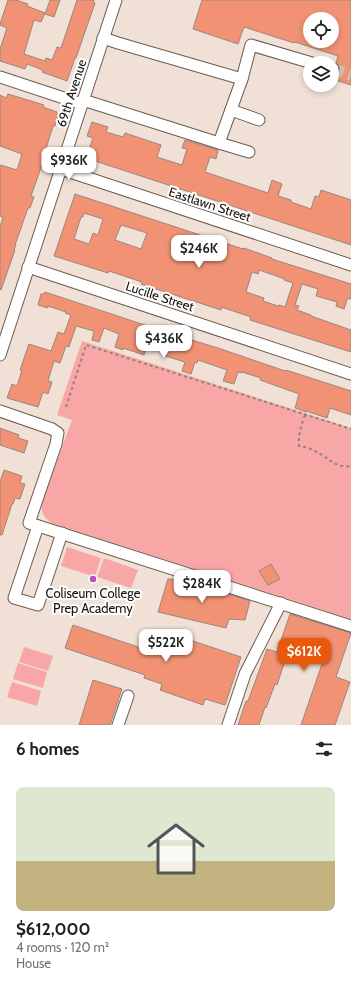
<!DOCTYPE html>
<html lang="en">
<head>
<meta charset="utf-8">
<style>
	body { margin:0; font-family:Cabin,sans-serif; background:#f6f6f6; color:#202124; height:100vh; display:flex; flex-direction:column; font-size:15px; white-space:nowrap }
	* { box-sizing:border-box; margin:0 }
	p { font-size:13px; color:#757577 }
	.icon { flex:none; width:22px; height:22px; fill:none; stroke:currentColor; stroke-width:2; stroke-linecap:round; stroke-linejoin:round }
	.map { position:relative; height:725px; overflow:hidden }
	.details { display:flex; flex-direction:column; background:#fff; flex:1 }
	.details>* { flex:none }
	.tools { position:absolute; left:303px; top:12px; display:grid; gap:8px }
	.tools a { display:grid; place-items:center; width:36px; height:36px; border-radius:50%; background:#fff; box-shadow:0 2px 6px #0003; font-size:20px }
	.price { position:absolute; translate:-50% -34px; padding:0 9px; border-radius:8px; background:#fff; color:#222; font-size:13px; line-height:26px; filter:drop-shadow(0 1px 2px #0008) }
	.price::after { content:''; position:absolute; left:50%; top:24px; width:12px; height:9px; margin-left:-6px; background:inherit; clip-path:polygon(0 0,100% 0,50% 100%) }
	.price.current { background:#ea580c; color:#fff }
	ul { padding:0; list-style:none }
	li { display:grid; align-content:center; gap:8px; height:212px; padding:0 16px }
	li span { display:grid; place-items:center; height:124px; border-radius:8px; color:#555 }
	li>.icon { margin-inline-start:auto }
	span .icon { width:72px; height:72px; fill:#fffc; stroke-width:1 }
	li b { font-size:17px }
	h2 { display:flex; justify-content:space-between; align-items:center; height:48px; padding:0 16px; font-size:17px }
	.map>svg:first-child { display:block }
	.green { fill:#f9a7a6 }
	.building { fill:#f29274; stroke:#998781; fill-rule:evenodd }
	.lines { fill:none; stroke-linecap:round; stroke-linejoin:round }
	.minor-tunnel { stroke:#d0c1b7; stroke-width:11; stroke-dasharray:11 5.5; stroke-linecap:butt }
	.minor-casing { stroke:#6a5c52; stroke-width:13 }
	.path { stroke:#90857d; stroke-width:2; stroke-dasharray:3 3; stroke-linecap:butt }
	.minor { stroke:#fff; stroke-width:11 }
	.poi-dot { fill:#b451b8; stroke:#fff; stroke-width:1.5 }
	.labels { text-anchor:middle; dominant-baseline:central; stroke-width:4; stroke-linejoin:round; paint-order:stroke }
	.street-label { font-size:13px; fill:#17120e; stroke:#fff }
	.poi-label { font-size:13px; fill:#17120e; stroke:#fff }
</style>
</head>
<body>
<div class="map">
<svg width="351" height="725" viewBox="0 0 351 725">
	<rect width="100%" height="100%" fill="#f1e0d5"/>
	<g class="green">
		<path d="M82,341L351,428V619L51,523C40,513 40,509 44,496L72,420L57,415Z"/>
		<path d="M67,547L101,558L95,577L61,566Z"/>
		<path d="M104,558L138,570L131,588L97,577Z"/>
		<path d="M24,647L53,656L48,671L19,662Z"/>
		<path d="M18,663L47,672L43,688L13,679Z"/>
		<path d="M12,682L41,691L37,706L7,697Z"/>
	</g>
	<g class="building">
		<path d="M8,0H16L28,4L27,6L45,13L41,22L34,20L24,54L45,61L46,58L52,60L57,47L61,48L77,0H94L93,2L95,3L76,58H75L73,64L67,81L42,72L43,70L27,64L25,69L0,61V49L7,28L0,25V24Z"/>
		<path d="M50,0H60L54,17L45,14Z"/>
		<path d="M202,0H351V85L332,79V76L337,75L339,72L340,69L339,65L336,63L338,56L295,42L294,43L244,27L238,44L193,29ZM310,19H332V41H310Z"/>
		<path d="M8,94L44,105L43,107L57,112V114H59L55,126H53L41,165H42L31,196L34,197L30,208H28L15,245H16L14,249L15,250L1,290L0,289V227L3,217L0,216V165L17,170L22,154L0,146V95L6,98Z"/>
		<path d="M92,122L108,127L106,132L123,137L125,133L161,145L157,157L182,165L187,149L182,148L185,140L218,150L216,159L210,157L205,172L268,193L272,180L282,184L278,196L291,200V202L311,209L315,196L319,197L321,190L351,200V245L89,159L90,156L87,155L93,138L87,136Z"/>
		<path d="M75,194L243,249L244,248L272,258V259L351,284V299L348,298L347,300L344,309L336,306L337,302L316,296L318,289L302,284L295,305L299,306L297,310L311,315V316L351,330V352L250,320L251,317L224,308L222,307L221,310L141,284L142,282L109,271L108,273L54,256ZM84,213L103,219L98,235L93,233L89,244L74,239L81,217H83ZM121,225L147,233L141,249L115,240ZM259,270L285,279L284,280L293,283L285,307L279,305L278,306L263,301L264,298L246,292L252,272L258,274Z"/>
		<path d="M45,292L172,334L218,348L285,371L286,370L351,391V415L330,408L327,418L306,411V412L295,408L299,394L260,380L261,378L242,372L241,373L238,372L234,384L223,381L227,370L198,360L197,363L195,362L191,374L182,371L185,362L162,355L164,348L148,343L144,355L123,348V350L115,347L119,334L104,328L99,342L92,340L94,331L76,326L69,347L66,346L60,363L54,361L48,381L52,382L48,394L43,392L38,407L7,398L12,384L17,386L22,370H20L29,344L51,351L58,332L64,334L71,315L65,313L66,312L48,306V308L38,305L41,294H44Z"/>
		<path d="M0,428L19,435L18,438L28,441L24,453L0,445Z"/>
		<path d="M4,470L22,476L20,483L25,484L20,499L15,498L13,504H12L2,535H0V482Z"/>
		<path d="M271,564L280,579L268,585L259,571Z"/>
		<path d="M168,579L189,581L250,601L245,620L229,619L226,628L158,612Z"/>
		<path d="M290,614L351,633L336,677L350,682L335,725H301L323,661L289,649L277,685L275,684L266,708L265,707L259,725H238L246,701H248L267,649L277,652Z"/>
		<path d="M73,625L153,652L160,630L241,657L225,705L205,699L203,705L160,690L162,684L144,678L145,675L65,648Z"/>
		<path d="M93,680L122,689L110,725H79Z"/>
	</g>
	<g class="lines">
		<path class="minor-tunnel" d="M333,69L351,75"/>
		<defs>
			<g id="minor">
				<path d="M103,38L118,43L242,79L251,45L312,63"/>
				<path d="M332,69H333"/>
				<path d="M0,77L82,104"/>
				<path d="M83,100L219,143L242,79"/>
				<path d="M231,110L259,120"/>
				<path d="M219,143L249,152"/>
				<path d="M61,169L351,265"/>
				<path d="M28,267L351,374"/>
				<path d="M0,355L116,0"/>
				<path d="M0,411L52,429L58,433L56,444L29,523L351,626"/>
				<path d="M38,526L14,598L38,605L62,533"/>
				<path d="M118,725L128,696"/>
				<path d="M228,725L245,674L281,603"/>
			</g>
		</defs>
		<use href="#minor" class="minor-casing"/>
		<g class="path">
			<path d="M66,407L86,345L351,429"/>
			<path d="M305,415C301,426 298,435 299,446C310,447 319,453 328,459C332,462 336,465 342,466C345,467 348,466 351,466"/>
		</g>
		<use href="#minor" class="minor"/>
	</g>
	<circle class="poi-dot" cx="93" cy="579" r="4"/>
	<g class="labels">
		<g class="street-label">
			<text transform="translate(71 93) rotate(-72)">69th Avenue</text>
			<text transform="translate(210 204) rotate(18)">Eastlawn Street</text>
			<text transform="translate(160 296) rotate(18)">Lucille Street</text>
		</g>
		<g class="poi-label">
			<text x="93" y="593">Coliseum College<tspan x="93" dy="15">Prep Academy</tspan></text>
		</g>
	</g>
</svg>
<div class="tools">
<a><svg class="icon" aria-label="locate" viewBox="0 0 24 24"><circle cx="12" cy="12" r="6"/><path d="M12 2v4M12 18v4M2 12h4M18 12h4"/></svg></a>
<a><svg class="icon" aria-label="layers" viewBox="0 0 24 24"><path d="M12 4l9 5-9 5-9-5zM3 14l9 5 9-5"/></svg></a>
</div>
<b class="price" style="left:69px;top:181px">$936K</b>
<b class="price" style="left:199px;top:269px">$246K</b>
<b class="price" style="left:164px;top:359px">$436K</b>
<b class="price" style="left:202px;top:604px">$284K</b>
<b class="price" style="left:166px;top:663px">$522K</b>
<b class="price current" style="left:304px;top:672px">$612K</b>
</div>
<section class="details">
<h2>6 homes<svg class="icon" aria-label="filters" viewBox="0 0 24 24"><path d="M4 7h16M4 17h16"/><circle cx="9" cy="7" r="2"/><circle cx="15" cy="17" r="2"/></svg></h2>
<ul>
<li><span style="background:linear-gradient(#dfe7d0 60%,#c2b280 0)"><svg class="icon" aria-label="home" viewBox="0 0 24 24"><path d="M3 11l9-7 9 7M6 9v11h12V9"/></svg></span><div><b>$612,000</b><p>4 rooms · 120 m²</p><p>House</p></div></li>
</ul>
</section>
</body>
</html>
